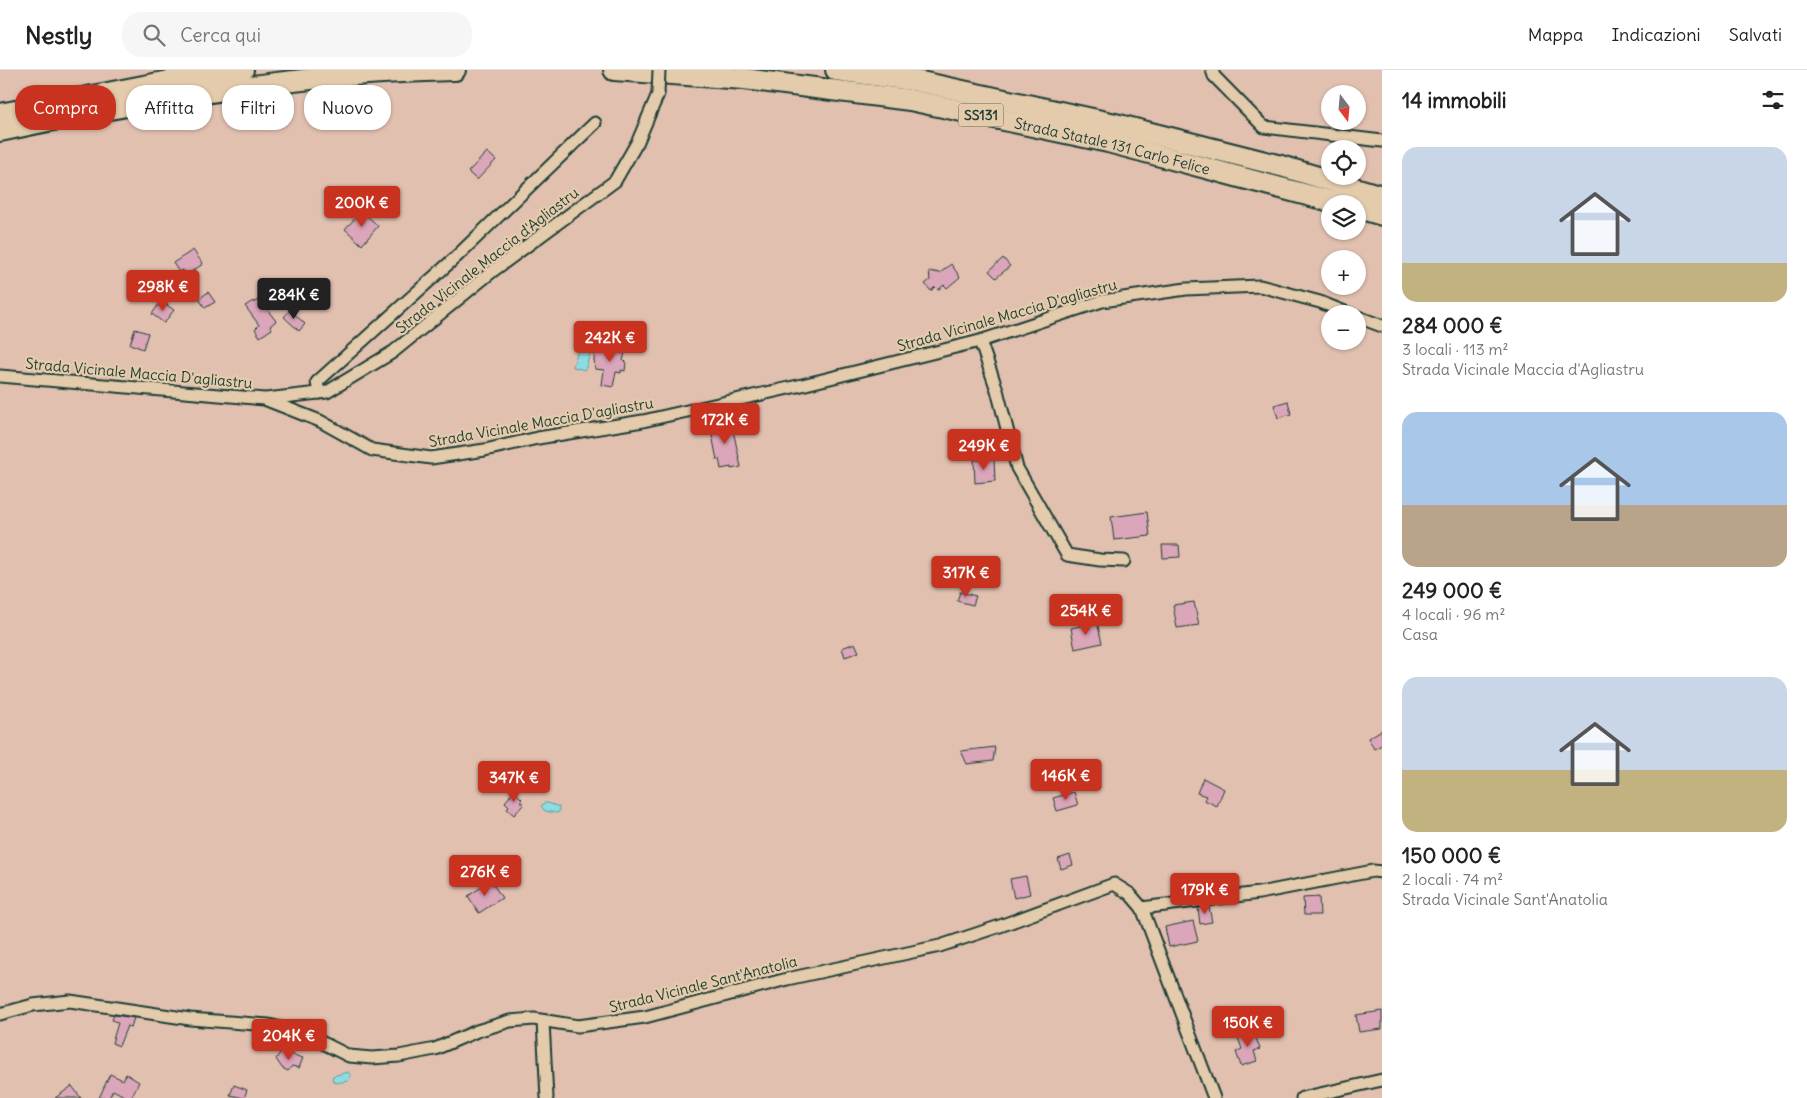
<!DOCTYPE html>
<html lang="it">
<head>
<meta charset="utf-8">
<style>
	body { margin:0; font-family:Delius,sans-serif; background:#f6f6f6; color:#222; height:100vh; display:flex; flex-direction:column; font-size:19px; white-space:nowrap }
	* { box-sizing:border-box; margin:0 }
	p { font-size:16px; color:#767676 }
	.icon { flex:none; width:28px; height:28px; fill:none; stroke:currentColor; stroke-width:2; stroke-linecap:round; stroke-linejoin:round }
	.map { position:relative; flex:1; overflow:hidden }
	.sheet { display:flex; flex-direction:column; background:#fff; width:425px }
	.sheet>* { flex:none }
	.banner { position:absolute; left:15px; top:15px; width:475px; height:45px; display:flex; gap:10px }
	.needle { width:32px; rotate:164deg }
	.tools { position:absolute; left:1321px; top:15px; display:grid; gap:10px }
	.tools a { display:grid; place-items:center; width:45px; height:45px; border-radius:50%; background:#fff; box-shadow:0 1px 4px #0004; font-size:25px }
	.price { position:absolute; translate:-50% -42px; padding:0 11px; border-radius:5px; background:#c8321e; color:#fff; font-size:16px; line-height:32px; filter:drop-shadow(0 1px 2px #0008) }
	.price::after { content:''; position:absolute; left:50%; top:30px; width:15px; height:11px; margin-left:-8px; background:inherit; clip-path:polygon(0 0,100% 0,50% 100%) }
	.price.on { background:#222; color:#fff }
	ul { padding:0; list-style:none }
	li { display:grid; align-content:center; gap:10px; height:265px; padding:0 20px }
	li span { display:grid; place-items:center; height:155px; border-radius:15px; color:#555 }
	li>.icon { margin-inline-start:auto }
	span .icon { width:90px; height:90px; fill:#fffc; stroke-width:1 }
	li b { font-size:21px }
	h2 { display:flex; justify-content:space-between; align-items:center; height:60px; padding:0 20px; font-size:21px }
	.pill { padding:0 18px; border-radius:20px; background:#fff; box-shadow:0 1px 4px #0004; font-size:18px; line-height:45px }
	.pill.on { background:#c8321e; color:#fff }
	header { display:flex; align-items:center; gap:30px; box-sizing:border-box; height:70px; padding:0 25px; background:#fff; border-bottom:1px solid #e0e0e0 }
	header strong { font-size:24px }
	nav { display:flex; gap:28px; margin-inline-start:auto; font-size:18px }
	.search { width:350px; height:45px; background:#f6f6f6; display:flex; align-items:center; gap:12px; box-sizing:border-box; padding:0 18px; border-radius:20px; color:#767676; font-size:19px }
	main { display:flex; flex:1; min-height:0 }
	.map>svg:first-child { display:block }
	.water { fill:#8bdde3; stroke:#609d9d }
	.building { fill:#dba5ba; stroke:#1f3d34 }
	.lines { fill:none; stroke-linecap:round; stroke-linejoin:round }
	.street-casing { stroke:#1f3d34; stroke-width:15 }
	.highway-casing { stroke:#1f3d34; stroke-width:24 }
	.street { stroke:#e3cbac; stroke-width:11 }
	.highway { stroke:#e3cbac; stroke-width:20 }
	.street-bridge-casing { stroke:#1f3d34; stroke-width:15; stroke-linecap:butt }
	.street-bridge { stroke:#e3cbac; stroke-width:11 }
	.labels { text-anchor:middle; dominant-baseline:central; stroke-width:4.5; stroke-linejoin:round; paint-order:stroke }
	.shield { fill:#e3cbac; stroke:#5a6858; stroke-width:1 }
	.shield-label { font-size:14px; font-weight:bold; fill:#1f3d34 }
	.street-label { font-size:15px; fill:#1f3d34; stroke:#e3cbac }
</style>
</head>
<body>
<header>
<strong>Nestly</strong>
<div class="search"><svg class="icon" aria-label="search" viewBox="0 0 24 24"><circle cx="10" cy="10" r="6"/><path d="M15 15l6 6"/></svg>Cerca qui</div>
<nav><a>Mappa</a><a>Indicazioni</a><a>Salvati</a></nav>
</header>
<main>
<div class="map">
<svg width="1382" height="1028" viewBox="0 0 1382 1028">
	<rect width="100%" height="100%" fill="#e1c0b0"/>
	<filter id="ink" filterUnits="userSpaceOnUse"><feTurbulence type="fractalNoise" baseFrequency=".02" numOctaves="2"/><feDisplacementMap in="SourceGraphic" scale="10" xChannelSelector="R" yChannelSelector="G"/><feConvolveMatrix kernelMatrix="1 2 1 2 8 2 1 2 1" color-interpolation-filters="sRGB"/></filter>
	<g filter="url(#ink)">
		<g class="water">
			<path d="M580,273L592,277L585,300L573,297Z"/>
			<path d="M544,733H548L559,737V742L556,743L545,741L541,736Z"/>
			<path d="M348,1002L351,1006L348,1011L336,1013L332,1010L333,1006Z"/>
		</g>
		<g class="building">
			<path d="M487,82L496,90L477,110L468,102Z"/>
			<path d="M362,141L378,156L362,175L345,159Z"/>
			<path d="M193,180L203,194L186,205L183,200L179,202L173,193Z"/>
			<path d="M1003,188L1010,196L996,208L989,201Z"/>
			<path d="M951,194L960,207L947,218L944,215L938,220L935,217L931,221L925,214L930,210L929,201L940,203Z"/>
			<path d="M208,222L215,232L205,238L199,229Z"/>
			<path d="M259,229L276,251L270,256L272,259L260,267L255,259L259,255L245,236L253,231L254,233Z"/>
			<path d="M161,231L174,240L164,253L152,244Z"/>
			<path d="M290,240L305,254L299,261L284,247Z"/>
			<path d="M135,259L148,263L143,279L130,274Z"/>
			<path d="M607,275L626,278L623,291L626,292L625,301L621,300V303L616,302L613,317L602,315L604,300L595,299L594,289L596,278L600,279Z"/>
			<path d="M1288,331L1291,344L1278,348L1274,335Z"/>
			<path d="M731,351L741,397L731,399V397L721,399L719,389L717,390L710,355Z"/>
			<path d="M994,389L995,411L975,413L974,390Z"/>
			<path d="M1147,442L1150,466L1114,470L1111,447Z"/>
			<path d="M1162,475H1179L1180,487L1163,488Z"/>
			<path d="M960,522L976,526L973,535L957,531Z"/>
			<path d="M1194,532L1199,555L1177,558L1173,535Z"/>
			<path d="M1097,552L1102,573L1075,579L1071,558Z"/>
			<path d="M855,573L859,582L845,587L842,578Z"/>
			<path d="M1382,660V675L1374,679L1368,668Z"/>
			<path d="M995,677L993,691L967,694L961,681Z"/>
			<path d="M1203,708L1224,719L1217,736L1204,730L1206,726L1197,723Z"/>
			<path d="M514,721L522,729L520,731L524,734L514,745L507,739L509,736L505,732Z"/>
			<path d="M1074,722L1078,735L1057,741L1053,728Z"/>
			<path d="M1070,785L1073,795L1061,799L1058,789Z"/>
			<path d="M1026,806L1030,824L1014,828L1010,809Z"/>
			<path d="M491,811L502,828L479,843L468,826Z"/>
			<path d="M1319,827L1320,845H1304L1303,828Z"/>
			<path d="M1209,837L1212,852L1200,854L1198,838Z"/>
			<path d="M1193,851L1198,871L1169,877L1165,857Z"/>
			<path d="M1382,941V959L1359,962L1356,945Z"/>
			<path d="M114,945L134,948L131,957L127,956L119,976L112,973L118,953L112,950Z"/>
			<path d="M1253,960L1260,979L1254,981L1257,991L1241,996L1236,982L1242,979L1237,965Z"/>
			<path d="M281,981L303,988L299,998L292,996L288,1001L282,998L276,989Z"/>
			<path d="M110,1004L123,1010L126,1004L139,1012L131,1028H128L113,1020L109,1028H99Z"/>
			<path d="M234,1015L247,1020L244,1028L230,1025Z"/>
			<path d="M72,1016L81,1028H55Z"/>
		</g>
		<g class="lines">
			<defs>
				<g id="street">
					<path d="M1212,0L1214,6L1264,57L1382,71"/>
					<path d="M1358,247L1382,256"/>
					<path d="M980,271L997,320L1017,398L1067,485L1100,490L1124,491"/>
					<path d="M0,306L264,329L320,351L372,380L431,388L485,380L538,368L643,351L802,315L980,271L1102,231L1186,219L1260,216L1320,232L1350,244"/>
					<path d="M319,323L317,312L456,187L595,53"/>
					<path d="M266,329L327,322L393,282L494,200L615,111L638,71L658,24"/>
					<path d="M1142,838L1259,823L1373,801L1382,802"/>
					<path d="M0,944L33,935L70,931L190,949L269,955L305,964L349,986L372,988L399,986L435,979L477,961L510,951L534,949L578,956L645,947L787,909L940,876L1000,856L1114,814L1130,824L1142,838L1214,1028"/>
					<path d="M543,951L547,1028"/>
					<path d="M1302,1028L1382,1010"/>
				</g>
				<g id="highway">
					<path id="s1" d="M614,0L744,9L910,30L1108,72L1341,134"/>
					<path d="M836,0L912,10L1111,53L1281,96L1382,126"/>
					<path d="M0,44L174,10L243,0"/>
					<path d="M0,61C121,35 244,13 367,4C396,2 426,1 455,0"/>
					<path d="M1358,138L1382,145"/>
				</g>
			</defs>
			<use href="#street" class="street-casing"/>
			<use href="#highway" class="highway-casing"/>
			<use href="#street" class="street"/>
			<use href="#highway" class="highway"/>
			<defs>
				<path id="street-bridge" d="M658,24L659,0"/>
			</defs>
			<use href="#street-bridge" class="street-bridge-casing"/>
			<use href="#street-bridge" class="street-bridge"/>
		</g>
	</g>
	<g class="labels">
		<rect class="shield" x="958.5" y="33.5" width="45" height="23" rx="4"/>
		<g class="shield-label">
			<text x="981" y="45">SS131</text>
		</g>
		<g class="street-label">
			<text stroke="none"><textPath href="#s1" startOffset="505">Strada Statale 131 Carlo Felice</textPath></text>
			<text transform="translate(487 190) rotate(-38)">Strada Vicinale Maccia d'Agliastru</text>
			<text transform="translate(1007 245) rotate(-16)">Strada Vicinale Maccia D'agliastru</text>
			<text transform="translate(139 303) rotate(5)">Strada Vicinale Maccia D'agliastru</text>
			<text transform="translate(541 352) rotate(-10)">Strada Vicinale Maccia D'agliastru</text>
			<text transform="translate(703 914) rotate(-14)">Strada Vicinale Sant'Anatolia</text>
		</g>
	</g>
</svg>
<div class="tools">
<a><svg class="needle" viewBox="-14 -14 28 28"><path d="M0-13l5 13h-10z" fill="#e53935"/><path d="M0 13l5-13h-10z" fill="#767676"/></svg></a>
<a><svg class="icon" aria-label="locate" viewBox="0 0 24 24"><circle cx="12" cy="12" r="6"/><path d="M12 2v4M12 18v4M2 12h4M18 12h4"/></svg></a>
<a><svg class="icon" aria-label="layers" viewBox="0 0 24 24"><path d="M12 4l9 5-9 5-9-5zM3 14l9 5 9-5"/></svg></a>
<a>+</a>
<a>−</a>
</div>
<b class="price" style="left:362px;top:158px">200K €</b>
<b class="price" style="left:163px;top:242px">298K €</b>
<b class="price on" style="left:294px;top:250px">284K €</b>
<b class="price" style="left:610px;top:293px">242K €</b>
<b class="price" style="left:725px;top:375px">172K €</b>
<b class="price" style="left:984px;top:401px">249K €</b>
<b class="price" style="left:966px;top:528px">317K €</b>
<b class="price" style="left:1086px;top:566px">254K €</b>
<b class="price" style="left:1066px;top:731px">146K €</b>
<b class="price" style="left:514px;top:733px">347K €</b>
<b class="price" style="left:485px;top:827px">276K €</b>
<b class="price" style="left:1205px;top:845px">179K €</b>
<b class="price" style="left:1248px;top:978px">150K €</b>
<b class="price" style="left:289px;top:991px">204K €</b>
<div class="banner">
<a class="pill on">Compra</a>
<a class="pill">Affitta</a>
<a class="pill">Filtri</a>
<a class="pill">Nuovo</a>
</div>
</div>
<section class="sheet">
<h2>14 immobili<svg class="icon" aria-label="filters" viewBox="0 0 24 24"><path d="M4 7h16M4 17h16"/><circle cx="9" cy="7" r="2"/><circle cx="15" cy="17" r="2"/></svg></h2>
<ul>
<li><span style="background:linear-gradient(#c9d6e8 75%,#c2b280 0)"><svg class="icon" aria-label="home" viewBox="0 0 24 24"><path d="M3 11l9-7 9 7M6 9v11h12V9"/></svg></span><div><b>284 000 €</b><p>3 locali · 113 m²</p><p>Strada Vicinale Maccia d'Agliastru</p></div></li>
<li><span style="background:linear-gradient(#a9c7e8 60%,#b9a48a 0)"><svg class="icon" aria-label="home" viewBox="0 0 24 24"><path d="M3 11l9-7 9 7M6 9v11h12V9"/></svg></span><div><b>249 000 €</b><p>4 locali · 96 m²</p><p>Casa</p></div></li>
<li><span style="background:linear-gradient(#c9d6e8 60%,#c2b280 0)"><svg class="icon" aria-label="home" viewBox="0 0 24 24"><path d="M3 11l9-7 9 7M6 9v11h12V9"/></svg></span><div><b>150 000 €</b><p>2 locali · 74 m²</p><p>Strada Vicinale Sant'Anatolia</p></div></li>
</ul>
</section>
</main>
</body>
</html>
